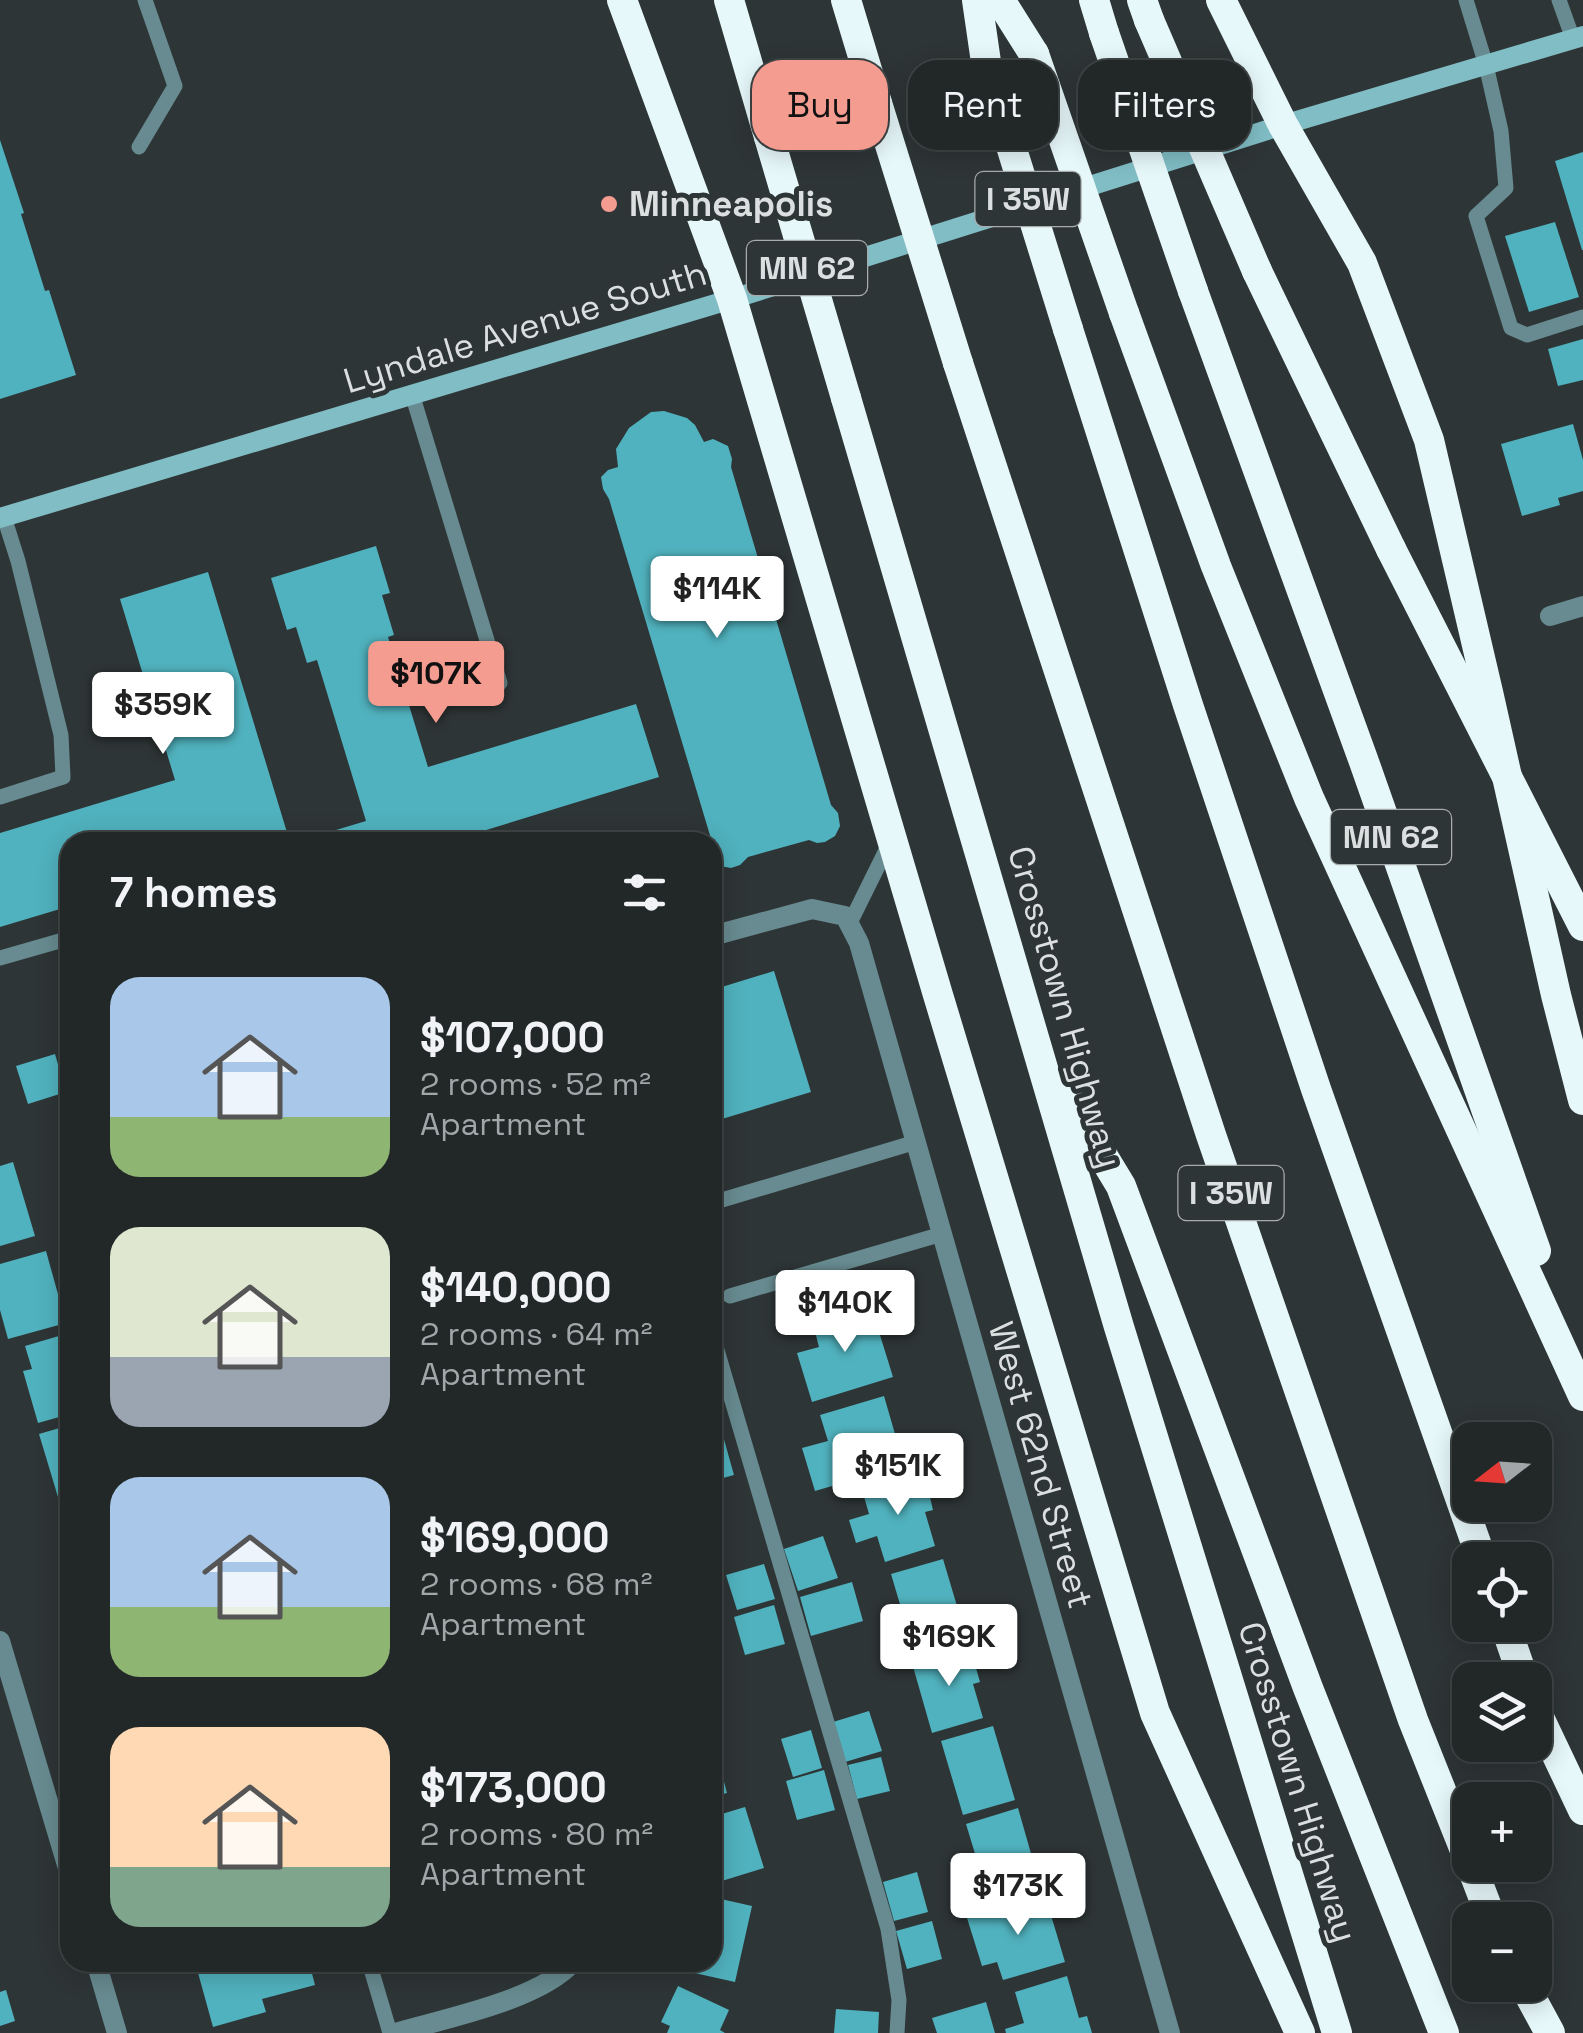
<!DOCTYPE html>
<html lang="en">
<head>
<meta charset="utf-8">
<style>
	body { margin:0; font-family:"Space Grotesk",sans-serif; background:#2e3434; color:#f1f3f6; height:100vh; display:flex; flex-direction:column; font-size:38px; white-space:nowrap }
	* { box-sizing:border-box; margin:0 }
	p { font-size:32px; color:#a2a6a8 }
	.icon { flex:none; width:55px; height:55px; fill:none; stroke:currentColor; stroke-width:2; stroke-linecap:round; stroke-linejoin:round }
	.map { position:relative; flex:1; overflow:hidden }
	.sheet { position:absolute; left:60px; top:832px; width:662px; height:1140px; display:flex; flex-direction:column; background:#222828; border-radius:30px; box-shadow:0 5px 25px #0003,0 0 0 2px #3f4445 }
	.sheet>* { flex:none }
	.hud { position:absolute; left:752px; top:60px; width:680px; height:90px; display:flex; gap:20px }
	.needle { width:65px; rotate:253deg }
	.buttons { position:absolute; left:1452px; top:1422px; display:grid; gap:20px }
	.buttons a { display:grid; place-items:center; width:100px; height:100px; border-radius:20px; background:#222828; box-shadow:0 5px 25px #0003,0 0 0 2px #3f4445; font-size:50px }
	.price { position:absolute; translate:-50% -85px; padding:0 22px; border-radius:10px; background:#fff; color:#222; font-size:32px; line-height:65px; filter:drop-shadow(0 2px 5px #0008) }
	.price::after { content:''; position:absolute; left:50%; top:60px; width:30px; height:22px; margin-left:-15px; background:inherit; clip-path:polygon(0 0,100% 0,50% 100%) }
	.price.on { background:#f59c91; color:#111 }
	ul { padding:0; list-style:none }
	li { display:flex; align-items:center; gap:30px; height:250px; padding:0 50px }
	li span { display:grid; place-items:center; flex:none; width:280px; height:200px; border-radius:30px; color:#555 }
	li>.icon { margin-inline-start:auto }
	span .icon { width:120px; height:120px; fill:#fffc; stroke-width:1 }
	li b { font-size:42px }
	h2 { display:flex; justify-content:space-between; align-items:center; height:120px; padding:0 50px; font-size:42px }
	.chip { padding:0 35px; border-radius:30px; background:#222828; box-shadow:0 5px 25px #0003,0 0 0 2px #3f4445; font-size:35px; line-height:90px }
	.chip.on { background:#f59c91; color:#111 }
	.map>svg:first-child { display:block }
	.building { fill:#50b2be }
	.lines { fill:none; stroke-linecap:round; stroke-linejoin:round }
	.lane { stroke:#678b90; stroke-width:15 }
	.street { stroke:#678b90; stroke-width:20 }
	.secondary { stroke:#81bdc5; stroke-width:20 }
	.highway { stroke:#e7f8fa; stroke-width:30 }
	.highway-bridge { stroke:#e7f8fa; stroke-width:30 }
	.poi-dot { fill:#f59c91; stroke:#2e3536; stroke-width:4 }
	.labels { text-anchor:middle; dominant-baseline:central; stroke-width:10; stroke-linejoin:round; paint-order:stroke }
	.shield { fill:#2e3536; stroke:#a7acad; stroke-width:2.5 }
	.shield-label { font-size:32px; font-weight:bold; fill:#dbdfe0 }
	.poi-label { font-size:35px; font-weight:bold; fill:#dbdfe0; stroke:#2e3536; text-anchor:start }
	.street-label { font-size:35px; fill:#dbdfe0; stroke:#2e3536 }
</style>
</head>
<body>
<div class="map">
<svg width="1583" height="2033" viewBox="0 0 1583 2033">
	<rect width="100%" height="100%" fill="#2e3536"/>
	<g class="building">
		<path d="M0,140L24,213L21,214L45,291L49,290L76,375L0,399Z"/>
		<path d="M1583,152V250H1582L1555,161Z"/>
		<path d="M1555,222L1579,297L1529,312L1505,236Z"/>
		<path d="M1583,339V380L1558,386L1548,349Z"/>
		<path d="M664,411L687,418L695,425L704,442L713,439L728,446L732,459L731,467L831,805L838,813L840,826L835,836L825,842L817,843L809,840L748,857L740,865L731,868L720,866L712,856V842L609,499L603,489L601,477L608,470L618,467L616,449L629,428L651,412Z"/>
		<path d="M1573,424L1583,460V491L1558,498L1560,505L1522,516L1501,444Z"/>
		<path d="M376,546L390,593L382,595L394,635L388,637L428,767L636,704L659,777L447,842H329L326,833L366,821L317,660L307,663L296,627L287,630L271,578Z"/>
		<path d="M208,572L289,839L279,842H70V906L0,927V833L175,780L120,599Z"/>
		<path d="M774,971L811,1092L712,1122V990Z"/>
		<path d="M55,1054L66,1092L28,1104L16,1066Z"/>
		<path d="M13,1162L35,1236L0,1246V1166Z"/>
		<path d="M46,1251L66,1323L8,1339L0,1310V1264Z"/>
		<path d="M871,1306L893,1377L812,1402L797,1353L819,1347L813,1324Z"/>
		<path d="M69,1333L70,1414L38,1423L23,1371L32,1369L25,1346Z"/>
		<path d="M884,1396L904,1465L815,1491L802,1448L828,1441L820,1415Z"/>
		<path d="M712,1402L723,1433L712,1436Z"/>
		<path d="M70,1425V1504L61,1507L39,1434Z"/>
		<path d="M723,1436L734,1475L712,1481V1439Z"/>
		<path d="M927,1473L933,1492L929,1493L933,1510L925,1512L935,1546L885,1562L877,1536L856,1543L849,1520L869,1514L863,1493Z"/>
		<path d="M823,1536L838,1578L798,1591L784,1549Z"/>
		<path d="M943,1559L965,1633L913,1648L891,1574Z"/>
		<path d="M764,1564L775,1599L737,1610L726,1575Z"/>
		<path d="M852,1582L863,1621L811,1636L800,1597Z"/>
		<path d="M774,1605L785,1644L745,1655L734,1617Z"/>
		<path d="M970,1647L980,1682L973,1684L983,1718L932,1733L912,1663Z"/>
		<path d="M869,1711L882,1751L845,1762L833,1722Z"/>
		<path d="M993,1726L1015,1800L963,1815L941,1741Z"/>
		<path d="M811,1730L822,1768L793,1777L781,1739Z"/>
		<path d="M714,1744L727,1793L712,1797V1745Z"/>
		<path d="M881,1757L890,1791L857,1799L848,1765Z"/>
		<path d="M824,1770L835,1810L797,1820L786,1781Z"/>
		<path d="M745,1807L764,1868L712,1884V1817Z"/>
		<path d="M1018,1808L1040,1885L989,1900L966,1824Z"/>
		<path d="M917,1872L928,1912L894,1921L883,1882Z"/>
		<path d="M1045,1895L1065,1962L1003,1980L997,1962L982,1966L967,1918Z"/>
		<path d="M712,1897L752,1906L735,1982L681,1970L683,1962H712Z"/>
		<path d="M932,1921L942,1959L907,1969L896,1931Z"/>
		<path d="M195,1962H309L315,1985L262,1999L266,2012L213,2027Z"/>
		<path d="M1067,1976L1079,2018L1087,2016L1092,2033H1006L1005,2029L1024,2023L1015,1992Z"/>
		<path d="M678,1986L729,2010L720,2030L725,2033H667L670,2026L661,2022Z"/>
		<path d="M6,1990L15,2021L0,2026V1992Z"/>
		<path d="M986,2002L995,2033H937L932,2018Z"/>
		<path d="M836,2009L879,2012L878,2033H834Z"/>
	</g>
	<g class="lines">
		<g class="lane">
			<path d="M1466,0L1486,65L1501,131L1506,188L1476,216L1511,328L1527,335L1583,317"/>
			<path d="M1559,0L1573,39"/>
			<path d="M139,147L175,86L145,0"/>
			<path d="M412,394L500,683"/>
			<path d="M0,797L63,777L61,735L18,561L4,517"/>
			<path d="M849,925L890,842"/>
			<path d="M0,958L70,938"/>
			<path d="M712,1203L916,1142"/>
			<path d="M730,1296L942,1234"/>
			<path d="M712,1333L888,1929L899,2000L897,2033"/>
			<path d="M369,1962L390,2033"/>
		</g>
		<g class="street">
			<path d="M1550,616L1583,606"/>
			<path d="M712,936L812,909L845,916L859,943L1170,2033"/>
			<path d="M0,1641L70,1875"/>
			<path d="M96,1962L117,2033"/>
			<path d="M395,2033C443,2019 540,2000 573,1962"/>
		</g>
		<path class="secondary" d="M0,518L732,299L1283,125L1583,36"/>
		<g class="highway">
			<path d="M622,0L732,299L938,995L1155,1713L1300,2033"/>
			<path d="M729,0L769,137"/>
			<path d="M846,0L877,103"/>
			<path d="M977,0L987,69"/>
			<path d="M1000,0L1034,54"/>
			<path d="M1094,0L1104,33"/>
			<path d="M1142,0L1149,20"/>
			<path d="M1221,0L1283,125L1362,263L1429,440L1488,692L1556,995L1583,1100"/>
			<path d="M1257,271L1391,549"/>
			<path d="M1193,291L1363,759L1536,1251"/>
			<path d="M1124,313L1216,566L1309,798L1583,1396"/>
			<path d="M1068,329L1188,705L1316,1089L1482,1560"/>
			<path d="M958,363L1211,1135L1413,1720L1470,1863"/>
			<path d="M846,398L1119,1327L1337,2033"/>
			<path d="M1061,1087L1121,1186L1308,1688L1444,2033"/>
			<path d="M1505,1625L1524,1680"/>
			<path d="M1535,1709L1583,1810"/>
			<path d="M1471,1865L1492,1920"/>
			<path d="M1524,1985L1550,2033"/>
		</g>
		<g class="highway-bridge">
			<path d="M1149,20L1257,271"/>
			<path d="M1104,33L1193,291"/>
			<path d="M1034,54L1124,313"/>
			<path d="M987,69L1068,329"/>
			<path d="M877,103L958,363"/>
			<path d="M769,137L846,398"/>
			<path d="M1391,549L1583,926"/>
		</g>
	</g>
	<circle class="poi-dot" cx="609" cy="204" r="10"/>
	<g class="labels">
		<g class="shield">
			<rect x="975.5" y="172" width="105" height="54" rx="8"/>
			<rect x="747" y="241" width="120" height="54" rx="8"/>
			<rect x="1331" y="810" width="120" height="54" rx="8"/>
			<rect x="1178.5" y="1166" width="105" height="54" rx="8"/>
		</g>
		<g class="shield-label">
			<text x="1028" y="199">I 35W</text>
			<text x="807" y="268">MN 62</text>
			<text x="1391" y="837">MN 62</text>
			<text x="1231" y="1193">I 35W</text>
		</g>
		<g class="poi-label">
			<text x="629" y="204">Minneapolis</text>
		</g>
		<g class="street-label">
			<text transform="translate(525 327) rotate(-17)">Lyndale Avenue South</text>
			<text transform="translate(1065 1007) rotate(74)">Crosstown Highway</text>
			<text transform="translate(1041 1465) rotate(74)">West 62nd Street</text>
			<text transform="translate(1298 1782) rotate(73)">Crosstown Highway</text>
		</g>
	</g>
</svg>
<div class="buttons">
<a><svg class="needle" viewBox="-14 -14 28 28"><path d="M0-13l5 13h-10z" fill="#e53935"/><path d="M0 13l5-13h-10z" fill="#a2a6a8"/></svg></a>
<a><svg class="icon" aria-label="locate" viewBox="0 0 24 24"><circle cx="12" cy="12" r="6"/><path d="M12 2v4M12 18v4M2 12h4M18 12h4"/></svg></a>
<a><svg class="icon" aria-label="layers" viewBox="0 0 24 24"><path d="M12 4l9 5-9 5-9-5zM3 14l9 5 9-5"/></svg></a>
<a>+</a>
<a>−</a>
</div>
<b class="price" style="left:717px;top:641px">$114K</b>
<b class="price on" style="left:436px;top:726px">$107K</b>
<b class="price" style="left:163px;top:757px">$359K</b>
<b class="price" style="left:845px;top:1355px">$140K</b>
<b class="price" style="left:898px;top:1518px">$151K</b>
<b class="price" style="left:949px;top:1689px">$169K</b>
<b class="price" style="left:1018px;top:1938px">$173K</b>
<div class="hud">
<a class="chip on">Buy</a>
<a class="chip">Rent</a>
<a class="chip">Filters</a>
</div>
<section class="sheet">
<h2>7 homes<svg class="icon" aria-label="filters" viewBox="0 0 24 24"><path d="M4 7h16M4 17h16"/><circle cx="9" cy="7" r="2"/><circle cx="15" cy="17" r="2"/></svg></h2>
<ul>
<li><span style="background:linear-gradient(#a9c7e8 70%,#8fb573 0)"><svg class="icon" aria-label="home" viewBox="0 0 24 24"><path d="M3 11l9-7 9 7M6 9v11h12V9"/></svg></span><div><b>$107,000</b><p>2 rooms · 52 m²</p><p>Apartment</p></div></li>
<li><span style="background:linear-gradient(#dfe7d0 65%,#9aa5b1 0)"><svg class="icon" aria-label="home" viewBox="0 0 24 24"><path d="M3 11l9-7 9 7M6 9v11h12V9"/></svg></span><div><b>$140,000</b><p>2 rooms · 64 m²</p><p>Apartment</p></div></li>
<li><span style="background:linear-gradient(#a9c7e8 65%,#8fb573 0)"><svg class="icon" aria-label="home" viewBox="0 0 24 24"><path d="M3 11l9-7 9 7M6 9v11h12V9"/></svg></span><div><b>$169,000</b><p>2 rooms · 68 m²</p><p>Apartment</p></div></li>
<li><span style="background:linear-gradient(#ffd9b3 70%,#7fa58c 0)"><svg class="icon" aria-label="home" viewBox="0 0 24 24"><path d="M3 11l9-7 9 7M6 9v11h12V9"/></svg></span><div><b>$173,000</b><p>2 rooms · 80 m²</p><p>Apartment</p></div></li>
</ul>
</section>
</div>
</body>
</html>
